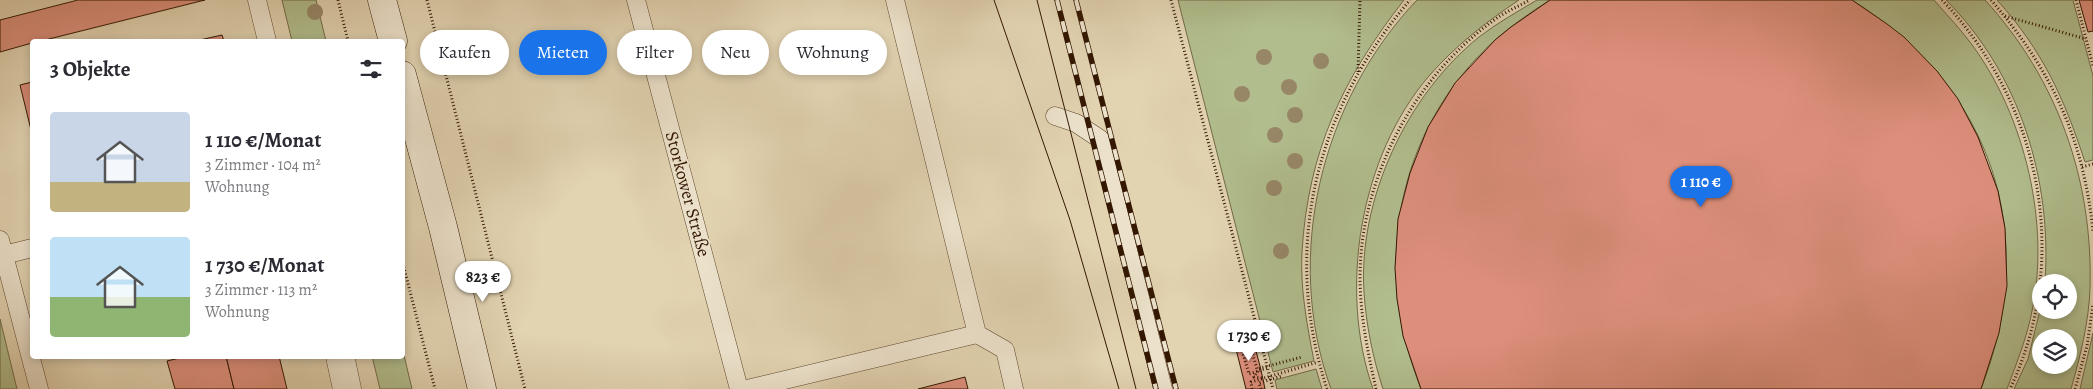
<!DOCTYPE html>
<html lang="de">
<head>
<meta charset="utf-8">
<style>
	body { margin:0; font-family:Alegreya,serif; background:#f7f7f7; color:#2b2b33; height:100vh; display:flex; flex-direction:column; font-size:19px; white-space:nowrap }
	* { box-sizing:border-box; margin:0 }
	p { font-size:16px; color:#7c7c81 }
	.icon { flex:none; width:28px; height:28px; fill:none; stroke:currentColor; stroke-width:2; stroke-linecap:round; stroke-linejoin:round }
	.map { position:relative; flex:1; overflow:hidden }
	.drawer { position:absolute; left:30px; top:39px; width:375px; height:320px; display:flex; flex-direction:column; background:#fff; border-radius:5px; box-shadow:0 2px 8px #0003 }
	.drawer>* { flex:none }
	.banner { position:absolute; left:420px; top:30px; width:475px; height:45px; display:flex; gap:10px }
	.buttons { position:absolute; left:2032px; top:274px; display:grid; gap:10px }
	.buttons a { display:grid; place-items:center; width:45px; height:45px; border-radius:50%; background:#fff; box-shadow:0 2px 8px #0003; font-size:25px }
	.price { position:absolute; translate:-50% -42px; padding:0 11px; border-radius:18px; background:#fff; color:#222; font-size:16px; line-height:32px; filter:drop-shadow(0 1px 2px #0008) }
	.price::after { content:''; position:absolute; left:50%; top:30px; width:15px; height:11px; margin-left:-8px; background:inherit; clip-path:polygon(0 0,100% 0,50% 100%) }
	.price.selected { background:#1a73e8; color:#fff }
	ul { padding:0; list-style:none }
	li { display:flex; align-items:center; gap:15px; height:125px; padding:0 20px }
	li span { display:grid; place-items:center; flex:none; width:140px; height:100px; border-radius:5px; color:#555 }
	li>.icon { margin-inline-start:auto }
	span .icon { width:60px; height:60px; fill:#fffc; stroke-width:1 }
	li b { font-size:21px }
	h2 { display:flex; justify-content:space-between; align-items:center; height:60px; padding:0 20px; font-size:21px }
	.tag { padding:0 18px; border-radius:22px; background:#fff; box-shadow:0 2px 8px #0003; font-size:18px; line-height:45px }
	.tag.selected { background:#1a73e8; color:#fff }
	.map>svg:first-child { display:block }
	.green { fill:#b1bd8d; stroke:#726a47; fill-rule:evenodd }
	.building { fill:#dd8f7c; stroke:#331701 }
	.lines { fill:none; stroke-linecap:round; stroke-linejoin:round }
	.lane-casing { stroke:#5f462d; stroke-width:19 }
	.street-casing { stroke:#5f462d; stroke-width:29 }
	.secondary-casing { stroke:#331701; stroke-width:29 }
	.path { stroke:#331701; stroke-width:3; stroke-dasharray:1 2.5; stroke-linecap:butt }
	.lane { stroke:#ece2cc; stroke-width:18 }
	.street { stroke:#ece2cc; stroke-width:28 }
	.secondary { stroke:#ece2cc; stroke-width:28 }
	.tram { stroke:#331701; stroke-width:1 }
	.rail-casing { stroke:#331701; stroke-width:5.5 }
	.rail { stroke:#ece2cc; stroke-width:4; stroke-dasharray:11; stroke-linecap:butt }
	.tree { fill:#978767 }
	.labels { text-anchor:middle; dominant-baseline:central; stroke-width:4; stroke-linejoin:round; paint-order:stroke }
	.street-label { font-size:18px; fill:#331701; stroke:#ece2cc }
</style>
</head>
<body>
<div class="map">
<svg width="2093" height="389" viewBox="0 0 2093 389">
	<rect width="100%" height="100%" fill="#e2d3b1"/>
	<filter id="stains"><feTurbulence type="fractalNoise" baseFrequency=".004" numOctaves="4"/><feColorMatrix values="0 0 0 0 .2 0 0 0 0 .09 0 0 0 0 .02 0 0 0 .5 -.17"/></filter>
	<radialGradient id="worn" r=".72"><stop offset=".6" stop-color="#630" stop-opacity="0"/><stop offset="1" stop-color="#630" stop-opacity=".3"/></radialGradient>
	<g class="green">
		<path d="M282,0H316L326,41H292Z"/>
		<path d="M1178,0H1404C1343,78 1308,151 1302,252C1300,288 1307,325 1314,361L1273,372Z"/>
		<path d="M1417,0H1519C1486,22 1456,45 1429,76C1360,156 1338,289 1373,389H1331C1283,256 1321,101 1417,0Z"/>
		<path d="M1537,0H1550C1531,12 1512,25 1495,40C1395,131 1372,266 1421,389H1383C1373,358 1366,325 1364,292C1358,199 1407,95 1479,37C1497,23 1517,12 1537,0Z"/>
		<path d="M1852,0H1934C1944,12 1956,24 1966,37C2022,107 2050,217 2033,306C2028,335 2017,362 2007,389H1981C2041,235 1993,88 1852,0Z"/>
		<path d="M1946,0H1985C2058,80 2093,180 2090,288C2089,322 2080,357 2071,389H2014L2028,359L2041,306V310H2069V282H2045C2052,180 2020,74 1946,0ZM2041,338H2069V365H2041Z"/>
		<path d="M1997,0H2073L2093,76V160L2085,162C2064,98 2043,51 1997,0Z"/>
		<path d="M0,319L17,389H0Z"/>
		<path d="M2093,333V389H2080Z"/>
		<path d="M403,351L412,389H380L372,356H402Z"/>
		<path d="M1316,369L1322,389H1277L1275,380Z"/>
	</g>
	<g class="building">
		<path d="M78,0H205L41,41H32V43L0,52V20Z"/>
		<path d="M1550,0H1852L1887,24L1904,37L1937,71L1958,99L1978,137L1998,191L2005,228L2007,286L1999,333L1981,389H1421L1403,336L1397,299L1395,268L1398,219L1410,173L1428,127L1455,83L1495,40L1511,27Z"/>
		<path d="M2079,0H2093V31L2088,32Z"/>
		<path d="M222,35L224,41H195Z"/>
		<path d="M32,82V134L20,85Z"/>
		<path d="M1251,332L1261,370L1265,389H1246L1233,337Z"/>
		<path d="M188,356H226L234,389H175L167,361Z"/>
		<path d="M226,356H279L287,389H234Z"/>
		<path d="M965,377L968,389H918Z"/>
	</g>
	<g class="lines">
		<defs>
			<g id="lane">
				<path d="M257,0L267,41"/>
				<path d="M636,0L739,389"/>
				<path d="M895,0L977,334"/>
				<path d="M1055,116L1076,123L1100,139L1163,389"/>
				<path d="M0,240L39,389"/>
				<path d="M4,255L32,248"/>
				<path d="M747,389L977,334L1005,350L1014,389"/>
			</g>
			<path id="street" d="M340,356L347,389"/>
			<g id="secondary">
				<path d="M382,0L393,41"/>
				<path d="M402,75L443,227L482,389"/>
			</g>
		</defs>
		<use href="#lane" class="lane-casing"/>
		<use href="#street" class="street-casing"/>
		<use href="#secondary" class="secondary-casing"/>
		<g class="path">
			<path d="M338,0L348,41"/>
			<path d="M427,0L525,389"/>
			<path d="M1171,0L1273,389"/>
			<path d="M1942,0C2041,104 2072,258 2010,389"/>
			<path d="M1991,0C2052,71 2083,137 2093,231"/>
			<path d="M2076,0L2093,66"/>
			<path d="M2005,16L2086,39"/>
			<path d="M1358,72L1360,0"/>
			<path d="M2082,167L2093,164"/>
			<path d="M402,260L435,389"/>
			<path d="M1267,368L1249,374L1239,340L1248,338L1257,369L1302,357"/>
			<path d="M1258,371L1254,377L1262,378"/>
			<path d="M1252,389L1251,382L1318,362"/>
			<path d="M1261,389L1259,383L1282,376"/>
			<path d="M1327,389C1281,248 1315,111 1410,0"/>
			<path d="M1376,389C1366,344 1357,300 1361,254C1369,162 1421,71 1497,18C1507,11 1519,6 1530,0"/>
			<path d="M2075,389L2087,346L2093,304"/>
		</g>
		<use href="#lane" class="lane"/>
		<use href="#street" class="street"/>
		<use href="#secondary" class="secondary"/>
		<g class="tram">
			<path d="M994,0L1070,220L1119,389"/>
			<path d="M1037,0L1136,389"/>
		</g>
		<defs>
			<g id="rail">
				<path d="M1057,0L1156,389"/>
				<path d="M1076,0L1176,389"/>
			</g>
		</defs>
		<use href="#rail" class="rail-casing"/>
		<use href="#rail" class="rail"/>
	</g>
	<g class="tree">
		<circle cx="315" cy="12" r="8"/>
		<circle cx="1264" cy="57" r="8"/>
		<circle cx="1321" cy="61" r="8"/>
		<circle cx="1289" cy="87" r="8"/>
		<circle cx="1242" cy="94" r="8"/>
		<circle cx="1295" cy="115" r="8"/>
		<circle cx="1275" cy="135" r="8"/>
		<circle cx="1295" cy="161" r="8"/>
		<circle cx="1274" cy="188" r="8"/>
		<circle cx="1281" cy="251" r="8"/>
	</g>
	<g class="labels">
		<g class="street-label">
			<text transform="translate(688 194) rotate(75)">Storkower Straße</text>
		</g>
	</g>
	<rect width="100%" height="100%" filter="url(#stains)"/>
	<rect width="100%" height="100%" fill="url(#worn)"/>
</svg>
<div class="buttons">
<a><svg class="icon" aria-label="locate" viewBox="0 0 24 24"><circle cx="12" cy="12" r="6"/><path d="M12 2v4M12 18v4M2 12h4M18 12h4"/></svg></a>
<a><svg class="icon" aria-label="layers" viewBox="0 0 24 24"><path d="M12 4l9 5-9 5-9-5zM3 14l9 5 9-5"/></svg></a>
</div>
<b class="price selected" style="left:1701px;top:208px">1 110 €</b>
<b class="price" style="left:483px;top:303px">823 €</b>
<b class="price" style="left:1249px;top:362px">1 730 €</b>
<div class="banner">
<a class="tag">Kaufen</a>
<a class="tag selected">Mieten</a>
<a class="tag">Filter</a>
<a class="tag">Neu</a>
<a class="tag">Wohnung</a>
</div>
<section class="drawer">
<h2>3 Objekte<svg class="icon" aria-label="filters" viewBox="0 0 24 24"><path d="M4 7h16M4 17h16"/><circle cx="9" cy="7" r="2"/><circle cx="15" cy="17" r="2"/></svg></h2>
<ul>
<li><span style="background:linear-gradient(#c9d6e8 70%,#c2b280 0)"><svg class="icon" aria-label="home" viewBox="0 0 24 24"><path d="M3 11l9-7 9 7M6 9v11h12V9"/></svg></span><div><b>1 110 €/Monat</b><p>3 Zimmer · 104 m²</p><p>Wohnung</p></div></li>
<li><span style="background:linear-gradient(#bfe0f5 60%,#8fb573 0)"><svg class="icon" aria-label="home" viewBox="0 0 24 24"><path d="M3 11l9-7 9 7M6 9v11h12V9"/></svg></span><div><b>1 730 €/Monat</b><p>3 Zimmer · 113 m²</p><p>Wohnung</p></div></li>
</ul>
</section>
</div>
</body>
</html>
